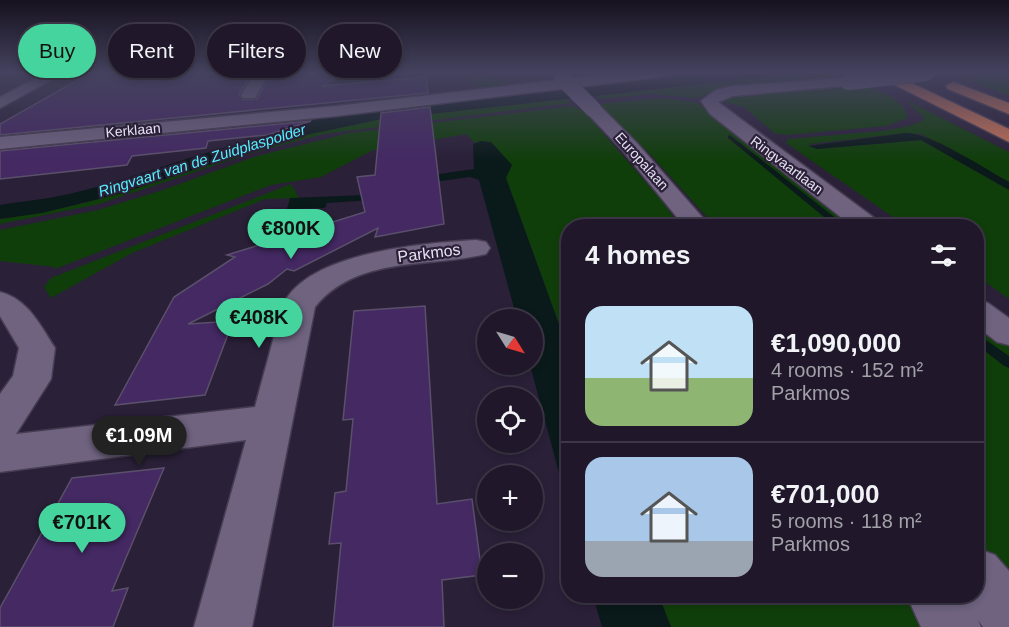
<!DOCTYPE html>
<html lang="en">
<head>
<meta charset="utf-8">
<style>
	body { margin:0; font-family:Arial,sans-serif; background:#2d2536; color:#f1f3f6; height:100vh; display:flex; flex-direction:column; font-size:22px; white-space:nowrap }
	* { box-sizing:border-box; margin:0 }
	p { font-size:20px; color:#a2a0a8 }
	.icon { flex:none; width:33px; height:33px; fill:none; stroke:currentColor; stroke-width:2; stroke-linecap:round; stroke-linejoin:round }
	.map { position:relative; flex:1; overflow:hidden }
	.side { position:absolute; left:561px; top:219px; width:423px; height:384px; display:flex; flex-direction:column; background:#20182a; border-radius:24px; box-shadow:0 3px 9px #0003,0 0 0 2px #3d3747 }
	.side>* { flex:none }
	.top-card { position:absolute; left:18px; top:24px; width:453px; height:54px; display:flex; gap:12px }
	.needle { width:39px; rotate:127deg }
	.buttons { position:absolute; left:477px; top:309px; display:grid; gap:12px }
	.buttons a { display:grid; place-items:center; width:66px; height:66px; border-radius:50%; background:#20182a; box-shadow:0 3px 9px #0003,0 0 0 2px #3d3747; font-size:30px }
	.price { position:absolute; translate:-50% -51px; padding:0 14px; border-radius:21px; background:#46d49e; color:#111; font-size:20px; line-height:39px; filter:drop-shadow(0 2px 3px #0008) }
	.price::after { content:''; position:absolute; left:50%; top:36px; width:18px; height:14px; margin-left:-9px; background:inherit; clip-path:polygon(0 0,100% 0,50% 100%) }
	.price.active { background:#222; color:#fff }
	ul { padding:0; list-style:none }
	li { display:flex; align-items:center; gap:18px; height:150px; padding:0 24px }
	li+li { border-top:2px solid #3d3747 }
	li span { display:grid; place-items:center; flex:none; width:168px; height:120px; border-radius:18px; color:#555 }
	li>.icon { margin-inline-start:auto }
	span .icon { width:72px; height:72px; fill:#fffc; stroke-width:1 }
	li b { font-size:26px }
	h2 { display:flex; justify-content:space-between; align-items:center; height:72px; padding:0 24px; font-size:26px }
	.tag { padding:0 21px; border-radius:27px; background:#20182a; box-shadow:0 3px 9px #0003,0 0 0 2px #3d3747; font-size:21px; line-height:54px }
	.tag.active { background:#46d49e; color:#111 }
	.map>svg:first-child { display:block }
	.green { fill:#103e0a }
	.water { fill:#0a191a }
	.lines { fill:none; stroke-linecap:round; stroke-linejoin:round }
	.stream { fill:#0a191a; fill-rule:evenodd }
	.building { fill:#442963; stroke:#5b506b; stroke-width:1.5 }
	.street-casing { stroke:#463d52; stroke-width:3 }
	.secondary-casing { stroke:#463d52; stroke-width:3 }
	.highway-casing { stroke:#463d52; stroke-width:3 }
	.street { fill:#6f6380; fill-rule:evenodd }
	.secondary { fill:#6f6380; fill-rule:evenodd }
	.highway { fill:#c77254; fill-rule:evenodd }
	.street-bridge-casing { stroke:#463d52; stroke-width:17; stroke-linecap:butt }
	.secondary-bridge-casing { stroke:#463d52; stroke-width:17; stroke-linecap:butt }
	.street-bridge { stroke:#6f6380; stroke-width:16 }
	.secondary-bridge { stroke:#6f6380; stroke-width:16 }
	.labels { text-anchor:middle; dominant-baseline:central; stroke-width:4.5; stroke-linejoin:round; paint-order:stroke }
	.far-street-label { font-size:14px; fill:#e7e1f2; stroke:#2a2038 }
	.far-water-label { font-size:15px; font-style:italic; fill:#54f1fe; stroke:#2a2038 }
	.street-label { font-size:16px; fill:#e7e1f2; stroke:#2a2038 }
</style>
</head>
<body>
<div class="map">
<svg width="1009" height="627" viewBox="0 0 1009 627">
	<rect width="100%" height="100%" fill="#2a2038"/>
	<g class="green">
		<path d="M463,73H485L502,78L505,84L503,87L484,92Z"/>
		<path d="M800,73H843L851,77L717,90L697,98L650,94L600,99L597,96Z"/>
		<path d="M1009,73V96L954,74Z"/>
		<path d="M863,84C876,90 908,100 907,118L886,126L786,135L774,133L744,107L722,101L731,96Z"/>
		<path d="M566,98L571,103L324,134L252,153L99,204L0,224V219C40,213 81,205 120,193C188,173 254,146 323,130C403,112 486,107 566,98Z"/>
		<path d="M663,98L698,103L858,226H715L651,155L599,104Z"/>
		<path d="M906,100L1009,152V182L921,134L906,133L809,144L817,149L921,140L1009,190V299L977,276L976,226H906L786,143L788,139L883,131L909,126L922,121L924,118Z"/>
		<path d="M572,106L584,111L662,201L680,226H568V349L506,178L481,141L475,143L466,134L373,150L321,177L271,185L55,269V267L0,261V230L98,210L163,190L257,156L349,133Z"/>
		<path d="M291,184L299,198L265,199L132,253L51,298L44,287L51,278Z"/>
		<path d="M976,319L1009,344V585L977,545Z"/>
		<path d="M659,596H907L925,627H671Z"/>
	</g>
	<g class="water">
		<path d="M710,73H800L377,120L292,138L119,194L42,213L0,219V205C24,201 49,199 73,193C124,181 173,162 223,148C247,141 303,131 319,116Z"/>
		<path d="M906,133C932,133 985,169 1009,182V190L921,140L817,149L808,146Z"/>
		<path d="M481,141L491,142L512,165L506,178L568,349V506L530,365L532,364V320L517,319L479,180L470,177L412,185L373,200L327,203L325,208L287,209L290,198L365,195L404,179L474,169L473,144Z"/>
		<path d="M593,596H659L671,627H602Z"/>
	</g>
	<g class="lines">
		<g class="stream">
			<path d="M730,135L843,224L844,226H835L728,138V136Z"/>
			<path d="M976,333L1009,356V368L1004,366L976,344Z"/>
		</g>
	</g>
	<g class="building">
		<path d="M90,73H252L239,94L243,100L257,99L271,73H340L323,86L426,77L428,93L0,135V124Z"/>
		<path d="M430,107L444,224L375,237L378,228L294,271L287,269L268,284L188,324L233,321L205,395L115,405L174,297L235,257L227,255L365,212L357,177L375,175L381,113Z"/>
		<path d="M311,121L267,135L208,141L206,148L132,156L127,165L0,179V151Z"/>
		<path d="M425,306L437,504L472,499L482,575L442,580L444,627H333L341,543L329,544L335,493L346,491L353,419L343,420L354,311Z"/>
		<path d="M164,468L112,591L128,588L113,627H0V608L72,478Z"/>
	</g>
	<g class="lines">
		<defs>
			<g id="street">
				<path d="M46,73H64L0,108V97Z"/>
				<path d="M255,73H269L255,98H243L241,95Z"/>
				<path d="M618,73H666L659,77L336,116L0,149V137L336,106Z"/>
				<path d="M848,78L855,82L853,85L733,96L718,102L877,220L881,226H852L710,114L701,101L716,90L733,86Z"/>
				<path d="M476,240L486,242L490,248L486,254C429,268 357,255 315,307L252,627H194L246,440L0,472V394L13,376L19,348L0,316V292C28,299 40,325 55,348L51,379L16,434L255,407C261,383 268,360 274,336C277,326 279,315 283,305C307,252 425,243 476,240Z"/>
				<path d="M976,300L988,303L1009,318V345L997,342L976,326Z"/>
			</g>
			<g id="secondary">
				<path d="M593,104L599,105L637,143L710,226H684L623,151L587,113L585,109Z"/>
				<path d="M976,548L995,555L1009,571V627H983L978,620L981,627H921L907,596H976Z"/>
			</g>
			<g id="highway">
				<path d="M871,73H890L1009,129V142Z"/>
				<path d="M953,82L1009,103V114L948,89L946,86Z"/>
			</g>
		</defs>
		<use href="#street" class="street-casing"/>
		<use href="#secondary" class="secondary-casing"/>
		<use href="#highway" class="highway-casing"/>
		<use href="#street" class="street"/>
		<use href="#secondary" class="secondary"/>
		<use href="#highway" class="highway"/>
		<defs>
			<path id="street-bridge" d="M848,82L926,73"/>
			<path id="secondary-bridge" d="M563,79L593,109"/>
		</defs>
		<use href="#street-bridge" class="street-bridge-casing"/>
		<use href="#secondary-bridge" class="secondary-bridge-casing"/>
		<use href="#street-bridge" class="street-bridge"/>
		<use href="#secondary-bridge" class="secondary-bridge"/>
	</g>
	<linearGradient id="sky" x2="0" y2="1"><stop stop-color="#17121f"/><stop offset="0.45" stop-color="#44425e"/><stop offset="1" stop-color="#44425e" stop-opacity="0"/></linearGradient>
	<rect width="1009" height="161" fill="url(#sky)"/>
	<g class="labels">
		<g class="far-street-label">
			<text transform="translate(133 130) rotate(-5)">Kerklaan</text>
			<text transform="translate(642 161) rotate(48)">Europalaan</text>
			<text transform="translate(787 165) rotate(37)">Ringvaartlaan</text>
		</g>
		<g class="far-water-label">
			<text transform="translate(202 160) rotate(-17)">Ringvaart van de Zuidplaspolder</text>
		</g>
		<g class="street-label">
			<text transform="translate(429 253) rotate(-7)">Parkmos</text>
		</g>
	</g>
</svg>
<div class="buttons">
<a><svg class="needle" viewBox="-14 -14 28 28"><path d="M0-13l5 13h-10z" fill="#e53935"/><path d="M0 13l5-13h-10z" fill="#a2a0a8"/></svg></a>
<a><svg class="icon" aria-label="locate" viewBox="0 0 24 24"><circle cx="12" cy="12" r="6"/><path d="M12 2v4M12 18v4M2 12h4M18 12h4"/></svg></a>
<a>+</a>
<a>−</a>
</div>
<b class="price" style="left:291px;top:260px">€800K</b>
<b class="price" style="left:259px;top:349px">€408K</b>
<b class="price active" style="left:139px;top:467px">€1.09M</b>
<b class="price" style="left:82px;top:554px">€701K</b>
<div class="top-card">
<a class="tag active">Buy</a>
<a class="tag">Rent</a>
<a class="tag">Filters</a>
<a class="tag">New</a>
</div>
<section class="side">
<h2>4 homes<svg class="icon" aria-label="filters" viewBox="0 0 24 24"><path d="M4 7h16M4 17h16"/><circle cx="9" cy="7" r="2"/><circle cx="15" cy="17" r="2"/></svg></h2>
<ul>
<li><span style="background:linear-gradient(#bfe0f5 60%,#8fb573 0)"><svg class="icon" aria-label="home" viewBox="0 0 24 24"><path d="M3 11l9-7 9 7M6 9v11h12V9"/></svg></span><div><b>€1,090,000</b><p>4 rooms · 152 m²</p><p>Parkmos</p></div></li>
<li><span style="background:linear-gradient(#a9c7e8 70%,#9aa5b1 0)"><svg class="icon" aria-label="home" viewBox="0 0 24 24"><path d="M3 11l9-7 9 7M6 9v11h12V9"/></svg></span><div><b>€701,000</b><p>5 rooms · 118 m²</p><p>Parkmos</p></div></li>
</ul>
</section>
</div>
</body>
</html>
